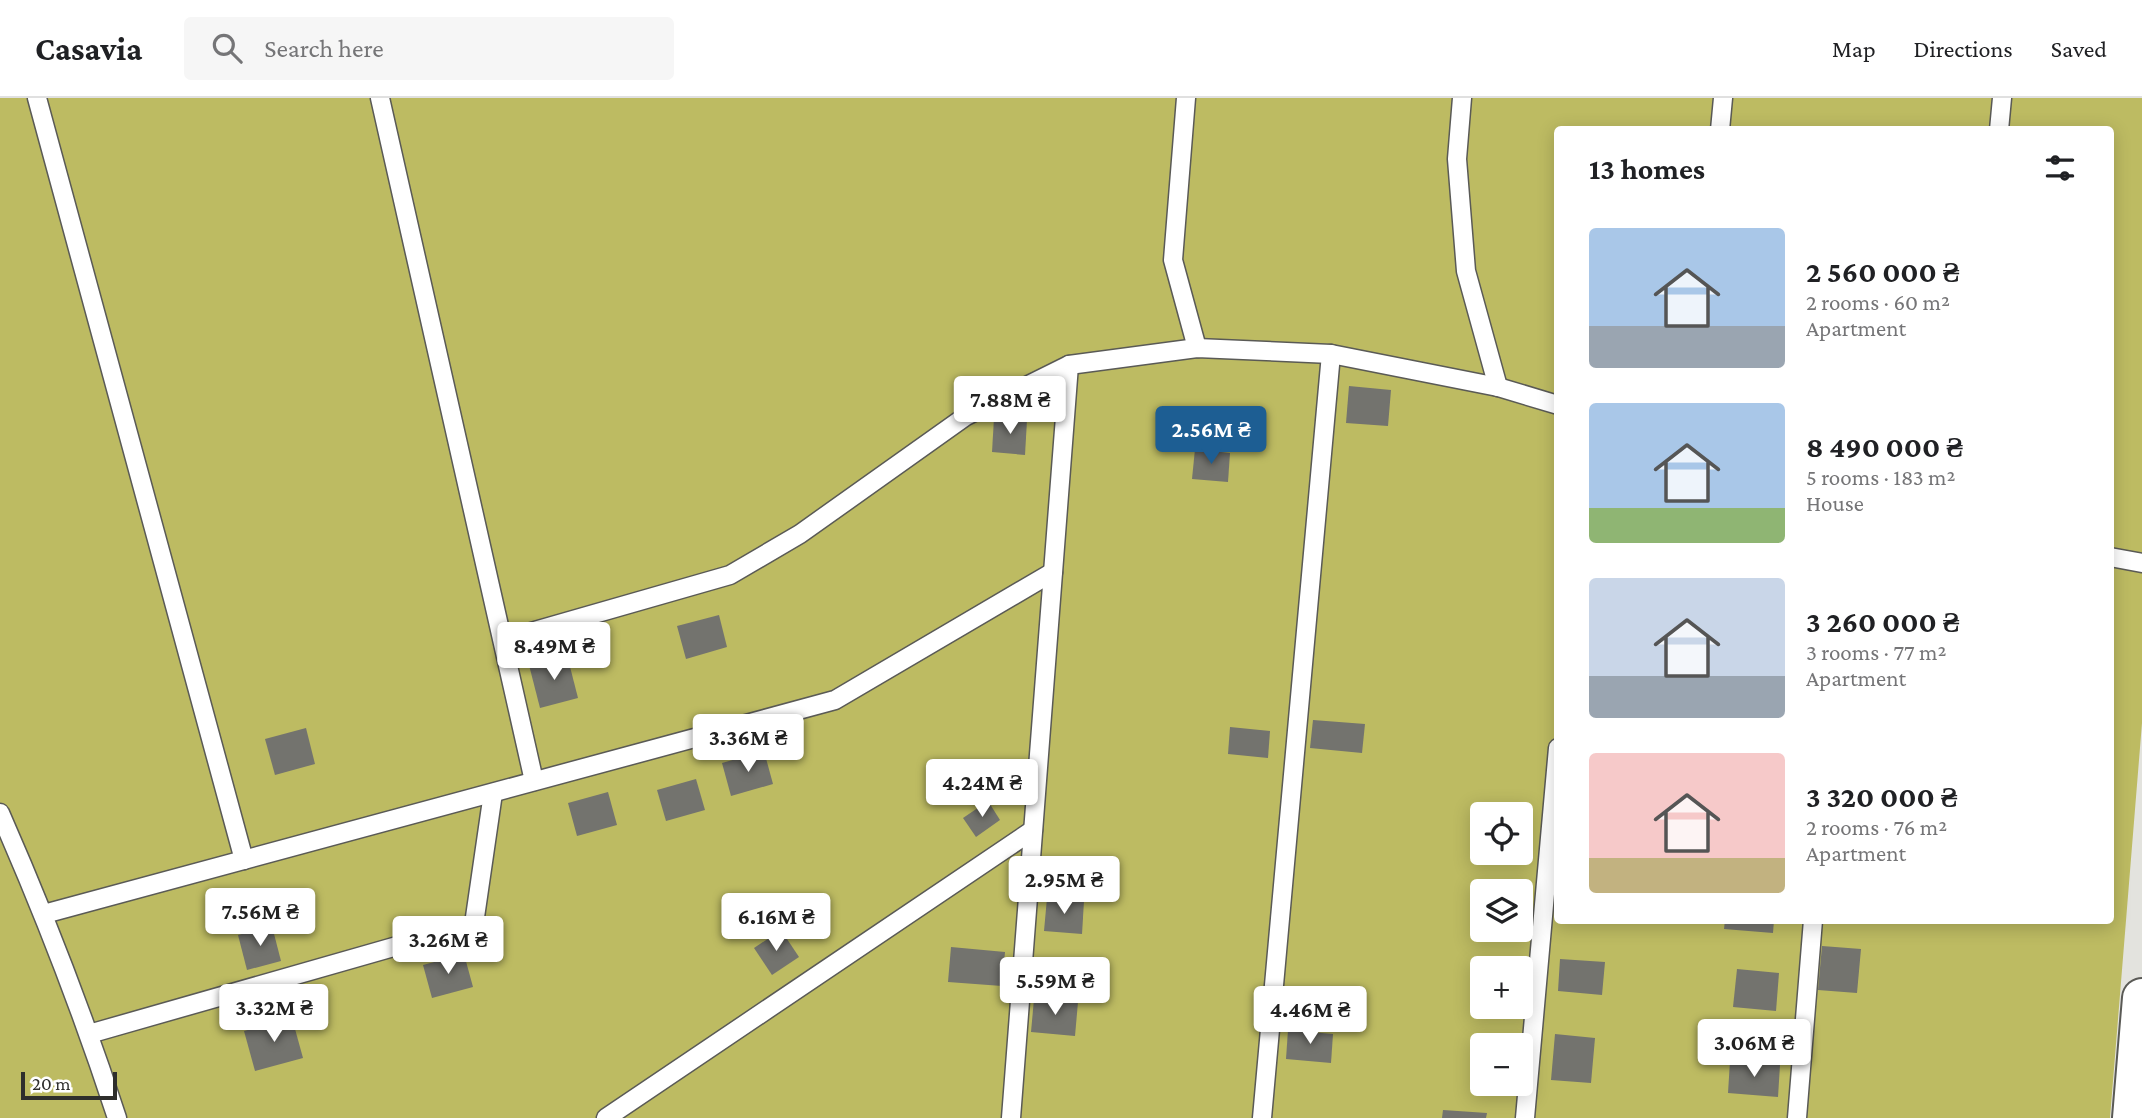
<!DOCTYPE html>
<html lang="en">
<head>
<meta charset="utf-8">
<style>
	body { margin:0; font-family:"Crimson Pro",serif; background:#f6f6f6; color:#202124; height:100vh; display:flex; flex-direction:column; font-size:26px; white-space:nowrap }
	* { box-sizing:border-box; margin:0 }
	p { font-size:23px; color:#757577 }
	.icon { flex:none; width:38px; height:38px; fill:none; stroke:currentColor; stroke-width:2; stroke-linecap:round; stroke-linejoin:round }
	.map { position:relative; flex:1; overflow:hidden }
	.details { position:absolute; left:1554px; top:28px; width:560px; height:798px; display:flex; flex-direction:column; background:#fff; border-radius:7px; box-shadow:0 4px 18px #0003 }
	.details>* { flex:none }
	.buttons { position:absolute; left:1470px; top:704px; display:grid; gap:14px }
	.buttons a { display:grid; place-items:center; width:63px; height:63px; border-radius:7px; background:#fff; box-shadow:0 4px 18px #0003; font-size:35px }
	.scale { position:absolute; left:21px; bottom:18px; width:96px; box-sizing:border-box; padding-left:7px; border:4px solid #2e2e2c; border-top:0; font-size:19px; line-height:24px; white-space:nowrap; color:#2e2e2c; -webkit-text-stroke:5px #fff; paint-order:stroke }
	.price { position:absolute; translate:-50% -60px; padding:0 16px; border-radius:7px; background:#fff; color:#222; font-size:23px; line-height:46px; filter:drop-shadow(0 2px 4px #0008) }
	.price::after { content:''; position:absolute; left:50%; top:42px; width:21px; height:16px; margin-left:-10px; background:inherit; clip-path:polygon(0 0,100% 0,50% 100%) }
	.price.current { background:#1d5e93; color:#fff }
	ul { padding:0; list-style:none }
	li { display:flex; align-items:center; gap:21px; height:175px; padding:0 35px }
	li span { display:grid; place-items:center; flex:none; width:196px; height:140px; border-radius:7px; color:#555 }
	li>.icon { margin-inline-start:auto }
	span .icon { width:84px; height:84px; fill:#fffc; stroke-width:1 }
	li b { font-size:30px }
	h2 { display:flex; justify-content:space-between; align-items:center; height:84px; padding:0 35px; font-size:30px }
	header { display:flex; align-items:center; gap:42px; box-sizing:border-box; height:98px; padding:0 35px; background:#fff; border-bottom:2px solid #e0e0e0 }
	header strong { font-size:33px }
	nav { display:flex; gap:38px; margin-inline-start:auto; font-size:24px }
	.search { width:490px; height:63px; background:#f6f6f6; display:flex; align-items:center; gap:18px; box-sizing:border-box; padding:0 24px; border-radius:7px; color:#757577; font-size:26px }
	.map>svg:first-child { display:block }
	.green { fill:#bdbb62; fill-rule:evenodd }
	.building { fill:#73736e }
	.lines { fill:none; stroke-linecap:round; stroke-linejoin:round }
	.service-casing { stroke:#5a5a56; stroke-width:21 }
	.tertiary-casing { stroke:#5a5a56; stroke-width:42 }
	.service { stroke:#fff; stroke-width:18 }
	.tertiary { stroke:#fff; stroke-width:38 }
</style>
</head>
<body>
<header>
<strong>Casavia</strong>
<div class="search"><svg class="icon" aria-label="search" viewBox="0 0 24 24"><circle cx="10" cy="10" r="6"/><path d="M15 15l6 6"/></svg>Search here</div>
<nav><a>Map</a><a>Directions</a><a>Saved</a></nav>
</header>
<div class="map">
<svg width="2142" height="1020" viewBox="0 0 2142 1020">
	<rect width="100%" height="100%" fill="#e3e3de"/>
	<path class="green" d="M0,0H2142V625L2110,1020H0ZM1558,32H2110V822H1558ZM1482,716H1521V754H1482ZM1482,793H1521V831H1482ZM1482,870H1521V908H1482ZM1482,947H1521V985H1482Z"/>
	<g class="building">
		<path d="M1349,288L1391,292L1388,328L1346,325Z"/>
		<path d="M994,320L1027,322L1025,357L992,354Z"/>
		<path d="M1195,351L1230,355L1228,384L1192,381Z"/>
		<path d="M719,517L727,549L686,561L677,528Z"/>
		<path d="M567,557L578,600L540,610L529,567Z"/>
		<path d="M1313,622L1365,626L1362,655L1310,650Z"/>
		<path d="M1230,629L1270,633L1268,660L1228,656Z"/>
		<path d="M306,630L315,666L275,677L265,641Z"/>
		<path d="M764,653L773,686L731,698L722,665Z"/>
		<path d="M696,681L705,712L666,723L657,692Z"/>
		<path d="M608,694L617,727L577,738L568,705Z"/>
		<path d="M988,703L1000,722L976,739L963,720Z"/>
		<path d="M1047,800L1084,803L1082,836L1044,833Z"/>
		<path d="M1725,822H1774L1773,835L1724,831Z"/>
		<path d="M272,828L281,863L247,872L238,837Z"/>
		<path d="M781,832L799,859L772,877L754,850Z"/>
		<path d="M1822,848L1861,851L1857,895L1818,892Z"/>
		<path d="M951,849L1005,854L1002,888L948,884Z"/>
		<path d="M464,856L473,889L432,900L423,867Z"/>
		<path d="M1560,861L1605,864L1602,897L1558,893Z"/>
		<path d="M1737,871L1779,875L1776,913L1733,909Z"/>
		<path d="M1034,901L1078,904L1075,938L1031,934Z"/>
		<path d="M292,920L303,960L255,973L244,933Z"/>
		<path d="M1288,932L1333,936L1331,965L1286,961Z"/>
		<path d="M1555,936L1595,940L1591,985L1551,982Z"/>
		<path d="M1730,963L1780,967L1778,999L1728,995Z"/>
		<path d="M1443,1012L1487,1015L1486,1020H1442Z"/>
	</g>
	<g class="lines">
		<defs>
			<g id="service">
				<path d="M37,0L244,762"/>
				<path d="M380,0L534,683"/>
				<path d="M1186,0L1173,162L1197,250"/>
				<path d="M1462,0L1457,61L1466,173L1498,289"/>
				<path d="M1720,32L1723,0"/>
				<path d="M1999,32L2002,0"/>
				<path d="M2110,459L2142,465"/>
				<path d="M503,542L730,477L800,436L966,318L1069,267L1197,250L1331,256L1498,289L1558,307"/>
				<path d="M0,715C44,815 83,916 117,1020"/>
				<path d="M44,816L835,602L1053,474"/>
				<path d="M89,936L474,826L493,695"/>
				<path d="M606,1020L1033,732"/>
				<path d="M1011,1020L1069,267"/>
				<path d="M1262,1020L1331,256"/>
				<path d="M1525,1020L1558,650"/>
				<path d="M1797,1020L1813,822"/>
			</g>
			<path id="tertiary" d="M2132,1020L2142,900"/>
		</defs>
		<use href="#service" class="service-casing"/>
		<use href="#tertiary" class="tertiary-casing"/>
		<use href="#service" class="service"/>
		<use href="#tertiary" class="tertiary"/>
	</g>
</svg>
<div class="buttons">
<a><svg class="icon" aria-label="locate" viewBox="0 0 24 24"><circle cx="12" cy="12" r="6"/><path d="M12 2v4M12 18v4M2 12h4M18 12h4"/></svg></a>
<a><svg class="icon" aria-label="layers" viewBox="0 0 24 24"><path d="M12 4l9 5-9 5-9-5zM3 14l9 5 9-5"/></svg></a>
<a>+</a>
<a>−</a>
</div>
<div class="scale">20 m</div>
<b class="price" style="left:1010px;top:338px">7.88M ₴</b>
<b class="price current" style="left:1211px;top:368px">2.56M ₴</b>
<b class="price" style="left:554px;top:584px">8.49M ₴</b>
<b class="price" style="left:748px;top:676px">3.36M ₴</b>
<b class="price" style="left:982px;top:721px">4.24M ₴</b>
<b class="price" style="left:1064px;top:818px">2.95M ₴</b>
<b class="price" style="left:260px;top:850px">7.56M ₴</b>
<b class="price" style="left:776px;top:855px">6.16M ₴</b>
<b class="price" style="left:448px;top:878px">3.26M ₴</b>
<b class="price" style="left:1055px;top:919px">5.59M ₴</b>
<b class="price" style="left:274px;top:946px">3.32M ₴</b>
<b class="price" style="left:1310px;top:948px">4.46M ₴</b>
<b class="price" style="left:1754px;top:981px">3.06M ₴</b>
<section class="details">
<h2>13 homes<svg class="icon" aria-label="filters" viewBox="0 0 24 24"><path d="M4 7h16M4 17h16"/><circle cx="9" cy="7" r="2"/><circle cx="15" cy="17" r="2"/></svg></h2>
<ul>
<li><span style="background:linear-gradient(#a9c7e8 70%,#9aa5b1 0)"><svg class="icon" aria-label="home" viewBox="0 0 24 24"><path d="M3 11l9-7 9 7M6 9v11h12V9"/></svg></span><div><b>2 560 000 ₴</b><p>2 rooms · 60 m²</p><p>Apartment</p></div></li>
<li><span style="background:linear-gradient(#a9c7e8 75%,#8fb573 0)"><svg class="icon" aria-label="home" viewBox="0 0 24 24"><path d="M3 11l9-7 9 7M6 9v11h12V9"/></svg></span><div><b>8 490 000 ₴</b><p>5 rooms · 183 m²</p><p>House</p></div></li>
<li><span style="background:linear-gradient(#c9d6e8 70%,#9aa5b1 0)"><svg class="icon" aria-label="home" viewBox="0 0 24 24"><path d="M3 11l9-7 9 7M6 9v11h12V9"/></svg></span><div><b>3 260 000 ₴</b><p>3 rooms · 77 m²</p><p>Apartment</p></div></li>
<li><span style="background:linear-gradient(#f6c9c9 75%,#c2b280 0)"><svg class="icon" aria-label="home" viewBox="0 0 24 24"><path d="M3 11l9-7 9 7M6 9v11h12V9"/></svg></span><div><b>3 320 000 ₴</b><p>2 rooms · 76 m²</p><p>Apartment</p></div></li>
</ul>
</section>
</div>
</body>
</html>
